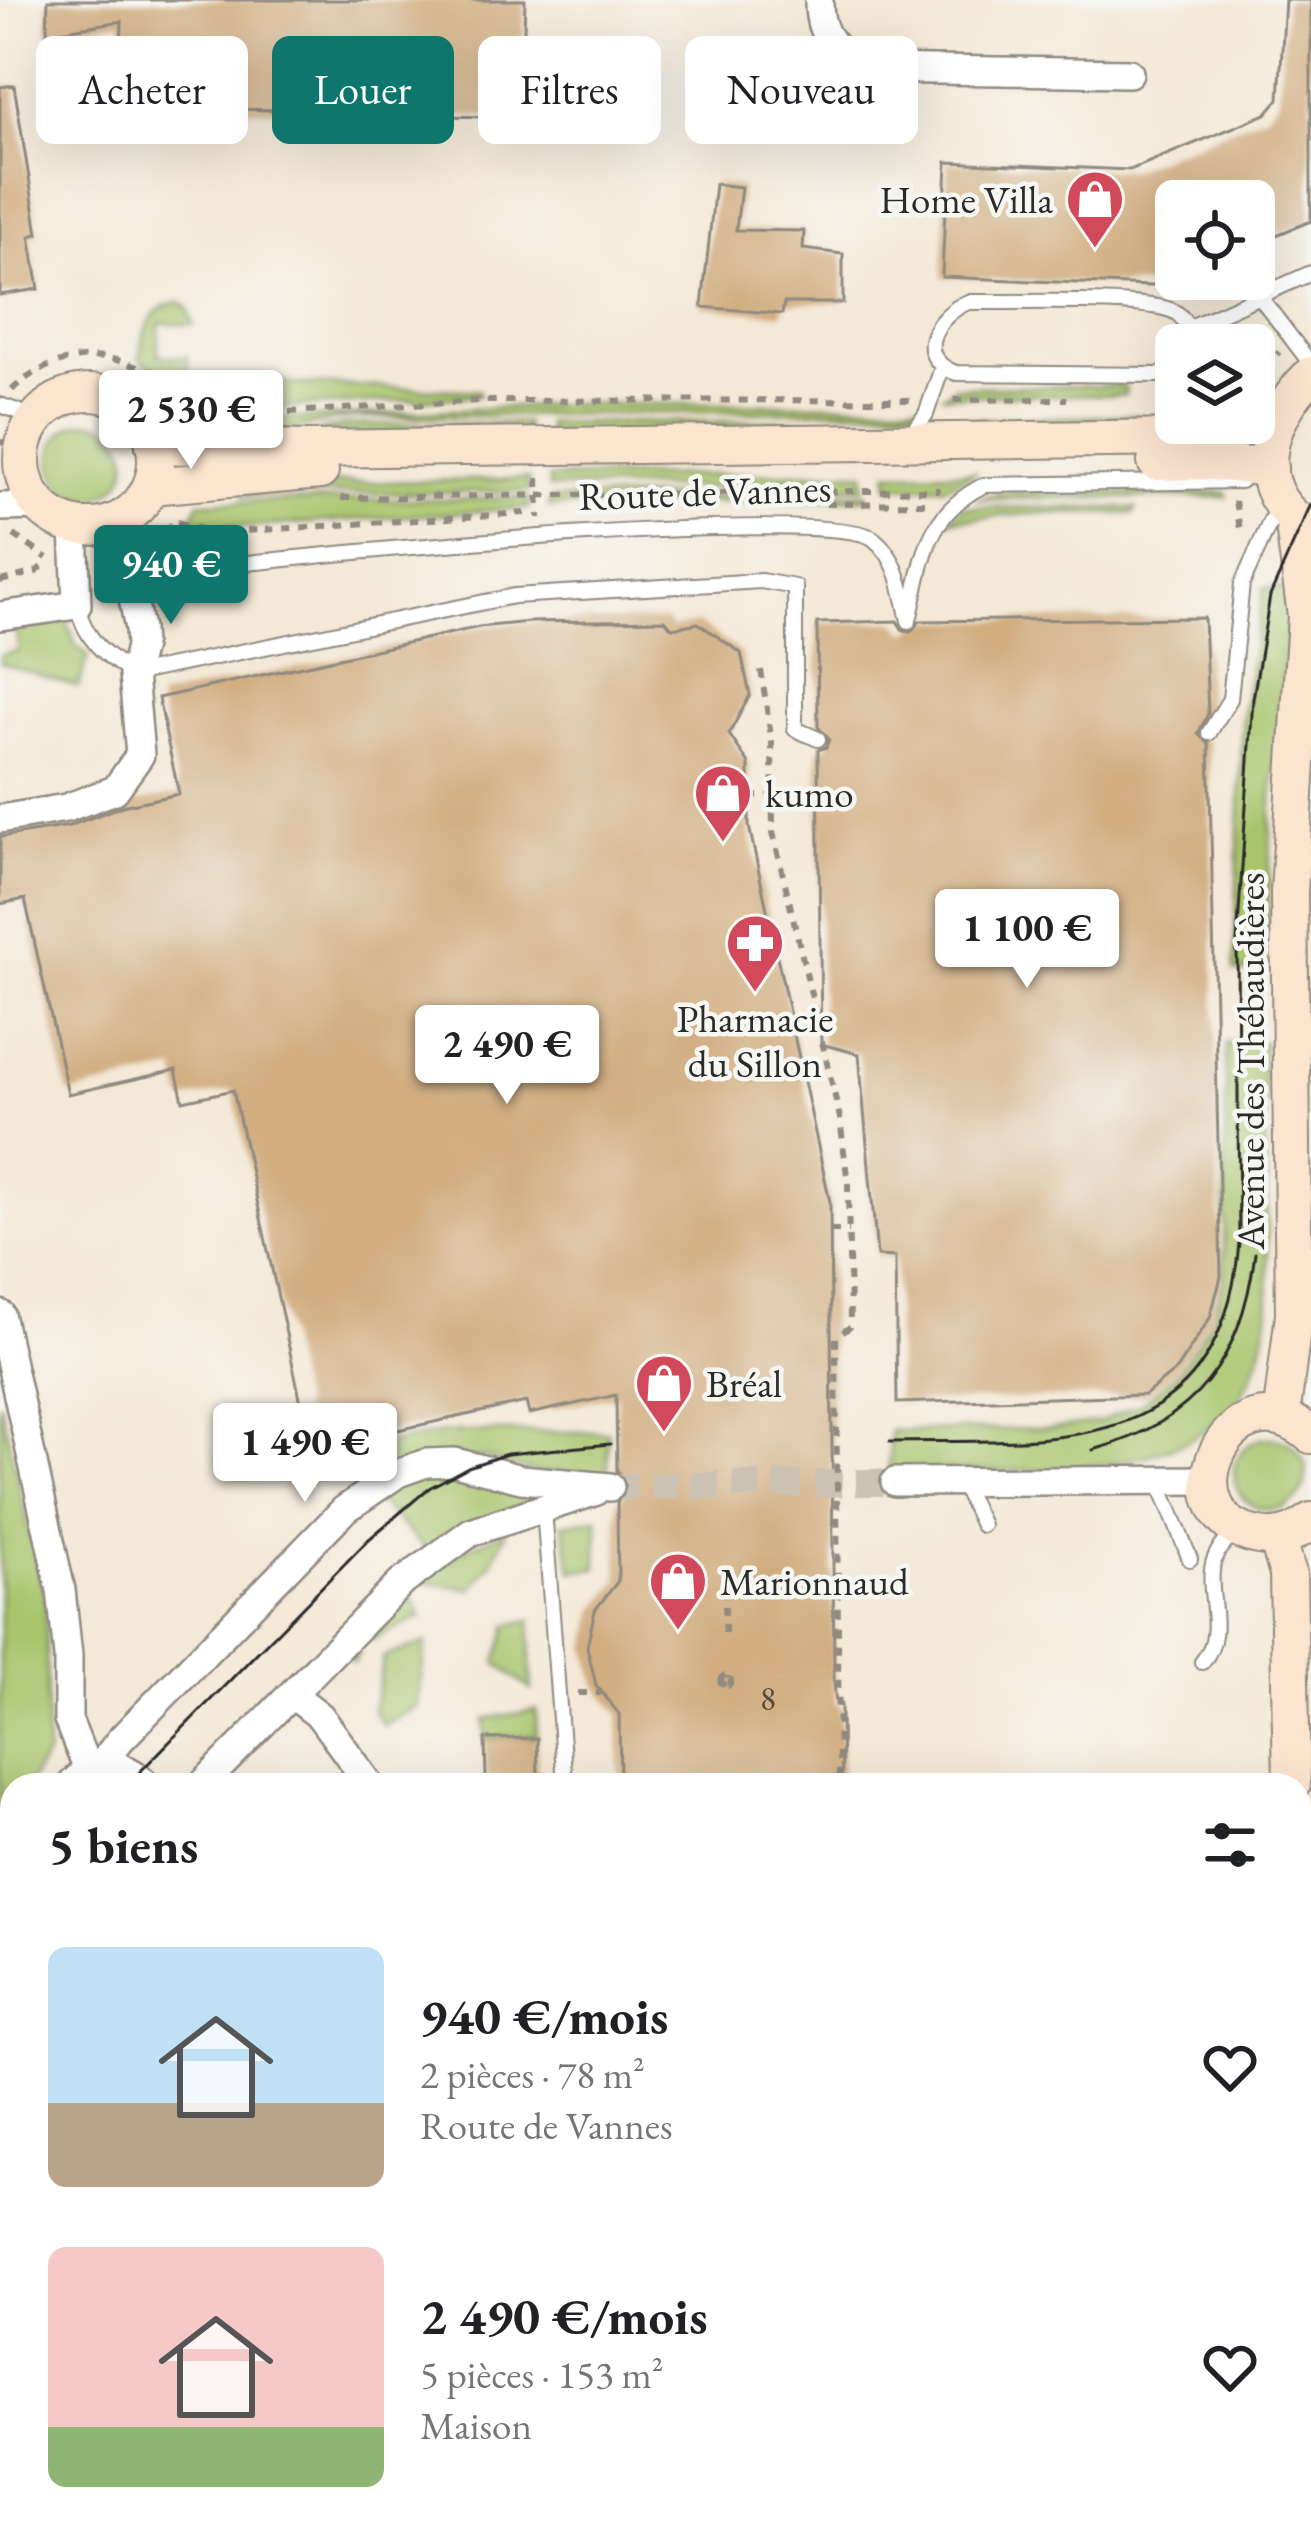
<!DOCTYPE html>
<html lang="fr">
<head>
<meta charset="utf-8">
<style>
	body { margin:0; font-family:"EB Garamond",serif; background:#f2f2f2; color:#202124; height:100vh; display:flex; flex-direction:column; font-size:45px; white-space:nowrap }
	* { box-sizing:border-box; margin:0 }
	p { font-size:39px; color:#757577 }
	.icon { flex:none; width:66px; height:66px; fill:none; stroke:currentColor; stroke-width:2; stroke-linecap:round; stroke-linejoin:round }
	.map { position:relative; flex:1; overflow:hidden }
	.panel { position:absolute; left:0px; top:1773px; width:1311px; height:771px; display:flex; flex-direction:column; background:#fff; border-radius:36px 36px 0 0; box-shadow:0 12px 48px #0002 }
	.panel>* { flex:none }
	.banner { position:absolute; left:36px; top:36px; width:1239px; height:108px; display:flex; gap:24px }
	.controls { position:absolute; left:1155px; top:180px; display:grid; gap:24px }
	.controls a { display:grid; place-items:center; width:120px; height:120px; border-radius:18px; background:#fff; box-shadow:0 12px 48px #0002; font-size:60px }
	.price { position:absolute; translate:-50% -102px; padding:0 27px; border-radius:12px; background:#fff; color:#222; font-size:39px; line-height:78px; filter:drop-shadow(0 3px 6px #0008) }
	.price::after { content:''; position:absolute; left:50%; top:72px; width:36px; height:27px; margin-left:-18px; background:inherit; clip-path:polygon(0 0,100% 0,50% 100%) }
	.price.active { background:#0f766e; color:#fff }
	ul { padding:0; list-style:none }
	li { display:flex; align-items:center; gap:36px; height:300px; padding:0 48px }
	li span { display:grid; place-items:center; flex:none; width:336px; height:240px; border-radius:18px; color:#555 }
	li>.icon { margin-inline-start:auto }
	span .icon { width:144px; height:144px; fill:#fffc; stroke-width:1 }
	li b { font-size:51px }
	h2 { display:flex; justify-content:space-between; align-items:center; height:144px; padding:0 48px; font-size:51px }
	.chip { padding:0 42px; border-radius:18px; background:#fff; box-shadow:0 12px 48px #0002; font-size:42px; line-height:108px }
	.chip.active { background:#0f766e; color:#fff }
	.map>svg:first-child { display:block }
	.green { fill:#a8c56c; stroke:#6a784c; stroke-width:3 }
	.building { fill:#d1ad80 }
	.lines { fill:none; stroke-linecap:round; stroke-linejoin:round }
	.street-tunnel { stroke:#ccc2b4; stroke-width:27; stroke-dasharray:27 14; stroke-linecap:butt }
	.lane-casing { stroke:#908a80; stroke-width:18 }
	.street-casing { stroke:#908a80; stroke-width:32 }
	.secondary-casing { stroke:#908a80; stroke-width:40 }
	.path { stroke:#908a80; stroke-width:6; stroke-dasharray:9 9; stroke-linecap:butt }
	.lane { stroke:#fff; stroke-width:14 }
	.street { stroke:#fff; stroke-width:27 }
	.secondary { stroke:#fce5cf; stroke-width:36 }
	.tram { stroke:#2b2b2b; stroke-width:3 }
	.labels { text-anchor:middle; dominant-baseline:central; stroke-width:9; stroke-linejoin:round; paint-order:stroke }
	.number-label { font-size:33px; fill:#544c40 }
	.poi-label { font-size:39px; fill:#2b2b2b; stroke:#f6f6f2; text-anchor:start }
	.street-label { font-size:39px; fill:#2b2b2b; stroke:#f6f6f2 }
</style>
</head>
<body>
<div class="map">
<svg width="1311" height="2542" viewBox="0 0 1311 2542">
	<rect width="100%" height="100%" fill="#f6f6f2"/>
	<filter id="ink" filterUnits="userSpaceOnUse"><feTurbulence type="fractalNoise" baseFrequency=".00833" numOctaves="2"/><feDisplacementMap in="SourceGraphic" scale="24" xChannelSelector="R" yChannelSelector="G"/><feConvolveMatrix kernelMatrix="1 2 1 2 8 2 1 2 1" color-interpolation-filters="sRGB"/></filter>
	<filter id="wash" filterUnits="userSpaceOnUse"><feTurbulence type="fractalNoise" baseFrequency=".004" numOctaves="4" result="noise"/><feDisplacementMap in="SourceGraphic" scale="48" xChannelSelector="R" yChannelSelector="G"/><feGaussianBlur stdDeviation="2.7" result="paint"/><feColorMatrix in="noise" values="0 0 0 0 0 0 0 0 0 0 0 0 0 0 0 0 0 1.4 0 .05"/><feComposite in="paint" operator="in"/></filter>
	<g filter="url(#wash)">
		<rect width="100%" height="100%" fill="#f4e8d6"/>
		<g class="green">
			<path d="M180,302L188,308L193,325L159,323L158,355L188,357L187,379L479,391V396L198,413L171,379L140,359C142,333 150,305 180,302Z"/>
			<path d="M1125,386V395H944L954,387Z"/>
			<path d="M572,404H919L918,409L346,418L291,430L231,426V422Z"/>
			<path d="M1135,415L1157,421L930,428L939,420Z"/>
			<path d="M866,420L867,434L547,435V423Z"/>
			<circle cx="89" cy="460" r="38"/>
			<path d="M525,423V438L317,432L343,425Z"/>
			<path d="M864,472V487L549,488V478Z"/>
			<path d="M977,472L944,487L888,486V473Z"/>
			<path d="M528,479V491L241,495L288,484Z"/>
			<path d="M1042,492H1226L1227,497L976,499L1000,493Z"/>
			<path d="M866,493V498L549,507L550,499Z"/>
			<path d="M528,498L529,508L216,529L190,521L200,502Z"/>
			<path d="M963,507L1136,508L1133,514L1046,513L949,520Z"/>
			<path d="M182,532L215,542L216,552L226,556L163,567L135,562Z"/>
			<path d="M1264,588H1289L1290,599L1272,799L1266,971H1234L1243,714Z"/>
			<path d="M67,621L76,646L89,656L78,687L0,663V655L19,651L15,630Z"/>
			<path d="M1263,1042L1269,1311C1264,1339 1259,1366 1244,1390C1186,1491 990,1468 889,1470L890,1431L1053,1429L1099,1422L1140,1404L1177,1374L1213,1319L1224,1279L1226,1043Z"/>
			<path d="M0,1402L46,1603L47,1754L27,1785H12V1806L0,1822Z"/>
			<path d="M459,1432H608V1473H537L484,1457L361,1485L343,1466C376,1442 419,1435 459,1432Z"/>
			<circle cx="1270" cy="1474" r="36"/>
			<path d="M444,1475L507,1490L549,1492L425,1549L374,1498L398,1486Z"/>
			<path d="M598,1518L597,1568L572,1571L563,1524Z"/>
			<path d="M506,1532L491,1564L471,1589L418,1581L409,1593L422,1616L373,1639L367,1633L353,1646L359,1653L353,1662L343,1652C390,1604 440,1552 506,1532Z"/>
			<path d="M531,1620V1690L497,1663L508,1625Z"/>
			<path d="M426,1643L417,1707L383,1725L373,1710L384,1657Z"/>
			<path d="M536,1710L537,1736L485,1738V1719Z"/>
			<path d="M185,2532H392V2542H183Z"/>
		</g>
		<g id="blocks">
			<g class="building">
				<path d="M48,0H525L521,118L448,116L427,130L386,129L387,114L119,105L122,21L47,33Z"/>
				<path d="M1285,0H1311V221L1254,244V201H1176V276L1150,286L942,277L947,162L1130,170L1266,114L1279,99Z"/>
				<path d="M14,85L38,234L30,236L39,289L0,295V87Z"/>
				<path d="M715,184L741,187L736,230L804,231L803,249L843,254V303H784L782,314L702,307Z"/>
				<path d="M1204,618L1208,714L1198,734L1209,744L1221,1277L1210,1318L1175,1371L1145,1395L897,1403L895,1257L877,1256L859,1054L821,1044L818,750L826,747L829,739L818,727L817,623L897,621L902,629L910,632L920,621Z"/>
				<path d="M665,620L672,628L698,623L741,653L750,695L729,734L749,764V826L830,1202L834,1681L836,1705H841L842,1785H620L619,1714L596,1685L587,1647L595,1610L618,1581L617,1503L628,1487L626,1478L617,1471L616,1395L529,1414L526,1402L269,1458L263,1469L247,1479L228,1475L218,1458L223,1440L230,1433L268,1430L266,1421L303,1412L233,1090L183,1101L176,1070L68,1094L25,899L0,904V837L69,826L122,806L179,794L158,698L479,627L529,622Z"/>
				<path d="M537,1738L538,1777L486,1778L485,1739Z"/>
			</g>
		</g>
	</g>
	<g filter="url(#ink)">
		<use href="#blocks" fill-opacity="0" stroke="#908a80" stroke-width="3"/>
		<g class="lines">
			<path class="street-tunnel" d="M610,1487L895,1482"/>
			<defs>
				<g id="lane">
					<path d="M1260,297L1311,364"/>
					<path d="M1188,328L1311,273"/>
					<path d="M1176,366L1158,375L956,373C912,357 935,316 968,302C1005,303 1150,297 1175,312C1187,319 1189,333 1189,345"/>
					<path d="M0,405L37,418"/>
					<path d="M912,434L926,414L942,368"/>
					<path d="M103,526L112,558L129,578C218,562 828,502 874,539C899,559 902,591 909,621"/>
					<path d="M77,605C85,640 104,654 133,674L514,596L761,581L795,587V729L818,739"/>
					<path d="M910,616C924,557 925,515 984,485L1241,481"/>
					<path d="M1209,733L1230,699L1242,584L1279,502"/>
					<path d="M1158,1480L1190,1559"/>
					<path d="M961,1481L982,1525"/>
					<path d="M544,1509L565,1785"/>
					<path d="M1202,1662C1237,1622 1183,1565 1237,1534"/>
					<path d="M1003,2532V2542"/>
					<path d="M1154,2542L1175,2532"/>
				</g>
				<g id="street">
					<path d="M819,0C818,39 837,52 869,69L1129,73"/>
					<path d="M0,507L40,506"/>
					<path d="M0,616L77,605L74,526"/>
					<path d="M0,819L66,808L115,790L140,755L133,674L140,646L139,629L129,578"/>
					<path d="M0,1314L61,1590L68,1656V1720L88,1770"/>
					<path d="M895,1482L1210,1480"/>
					<path d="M293,1695L320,1716L370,1785"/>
					<path d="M101,1765L120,1740L344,1510L398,1473L426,1463L455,1462L521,1479L610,1487"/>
					<path d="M71,1785C94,1759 124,1760 147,1785"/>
					<path d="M202,1785L400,1584L471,1532L594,1492"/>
					<path d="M0,1889L12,1877"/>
					<path d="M1299,1921H1311"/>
					<path d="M0,1964L12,1951"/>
					<path d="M1299,2054L1311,2053"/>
					<path d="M0,2221L12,2214"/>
					<path d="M0,2334L12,2354"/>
					<path d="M116,2532L122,2542"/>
					<path d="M162,2542L178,2534L221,2542"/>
				</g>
				<g id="secondary">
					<path d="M1311,375C1265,420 1244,492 1311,529"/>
					<circle cx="89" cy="460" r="67"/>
					<path d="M154,445L307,449L1191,438L1233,431L1276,417"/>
					<path d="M1156,462L1205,461L1269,468"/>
					<path d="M151,486L320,471"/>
					<path d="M1281,1418L1294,1314L1289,893L1306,616L1293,518"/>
					<path d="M1311,1435C1228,1365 1161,1519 1259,1536C1279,1540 1297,1533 1311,1521"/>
					<path d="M1277,1537L1288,1574L1292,1785"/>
					<path d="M1299,2246L1303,2542"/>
				</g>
			</defs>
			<use href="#lane" class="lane-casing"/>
			<use href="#street" class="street-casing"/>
			<use href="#secondary" class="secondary-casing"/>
			<g class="path">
				<path d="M1254,382L1279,352"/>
				<path d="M12,390C50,354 109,345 154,377C167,386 175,400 185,413"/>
				<path d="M1158,399H1176"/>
				<path d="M954,400L1067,399"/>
				<path d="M289,412L479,401L911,400"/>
				<path d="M0,443L23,436"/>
				<path d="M538,478L539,518"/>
				<path d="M341,498L940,490"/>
				<path d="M1235,501L1240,529"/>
				<path d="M826,504L927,503"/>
				<path d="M177,522L214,533L525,513"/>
				<path d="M14,535L47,558"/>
				<path d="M136,552L178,520"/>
				<path d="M0,581L36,572L45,564"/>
				<path d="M761,670L772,743L773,832L840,1118L848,1184L850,1327L836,1337L839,1785"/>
				<path d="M749,796H772"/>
				<path d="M830,1230H849"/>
				<path d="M725,1588V1636"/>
				<path d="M725,1675C717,1678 720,1687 728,1686C732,1682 732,1678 727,1676L721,1683L728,1685V1676"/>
				<path d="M578,1693H601"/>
				<path d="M0,2132L12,2125"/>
				<path d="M483,2532V2542"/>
				<path d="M42,2542L49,2532"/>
			</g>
			<use href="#lane" class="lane"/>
			<use href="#street" class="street"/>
			<use href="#secondary" class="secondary"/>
			<g class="tram">
				<path d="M890,1442C1056,1439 1220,1462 1239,1243L1237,943L1253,699L1270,596L1311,504"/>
				<path d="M1093,1450C1198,1422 1242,1358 1255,1253"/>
				<path d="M127,1785L368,1540L429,1488L468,1467L507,1454L610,1444"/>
				<path d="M0,1914L12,1902"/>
			</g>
		</g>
	</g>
	<defs>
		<symbol id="shop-pin" viewBox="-11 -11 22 30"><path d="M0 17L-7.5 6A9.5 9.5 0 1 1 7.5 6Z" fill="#d1495b" stroke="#f6f6f2"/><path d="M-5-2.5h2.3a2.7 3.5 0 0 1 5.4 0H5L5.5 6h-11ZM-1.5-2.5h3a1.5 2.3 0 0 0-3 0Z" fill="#fff"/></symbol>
		<symbol id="pharmacy-pin" viewBox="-11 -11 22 30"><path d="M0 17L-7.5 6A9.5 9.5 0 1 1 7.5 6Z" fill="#d1495b" stroke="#f6f6f2"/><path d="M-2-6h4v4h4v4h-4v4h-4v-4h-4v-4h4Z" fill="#fff"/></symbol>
	</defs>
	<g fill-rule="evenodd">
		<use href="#shop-pin" x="1062" y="166" width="66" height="90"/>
		<use href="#shop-pin" x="690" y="760" width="66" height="90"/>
		<use href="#pharmacy-pin" x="722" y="910" width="66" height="90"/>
		<use href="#shop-pin" x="631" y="1350" width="66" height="90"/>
		<use href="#shop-pin" x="645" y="1548" width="66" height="90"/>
	</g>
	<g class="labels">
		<g class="number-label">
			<text x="768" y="1698">8</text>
		</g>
		<g class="poi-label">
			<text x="1053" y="199" text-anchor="end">Home Villa</text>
			<text x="765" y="793">kumo</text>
			<text x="755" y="1018" text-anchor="middle">Pharmacie<tspan x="755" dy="45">du Sillon</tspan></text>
			<text x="706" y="1383">Bréal</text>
			<text x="720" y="1581">Marionnaud</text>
		</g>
		<g class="street-label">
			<text transform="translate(705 492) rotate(-2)">Route de Vannes</text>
			<text transform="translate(1250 1061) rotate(-90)">Avenue des Thébaudières</text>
		</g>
	</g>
</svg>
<div class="controls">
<a><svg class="icon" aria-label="locate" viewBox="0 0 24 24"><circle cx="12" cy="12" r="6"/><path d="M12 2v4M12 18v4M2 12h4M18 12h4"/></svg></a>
<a><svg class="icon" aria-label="layers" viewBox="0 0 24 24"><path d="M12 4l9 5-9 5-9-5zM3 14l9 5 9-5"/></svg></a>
</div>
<b class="price" style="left:191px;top:472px">2 530 €</b>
<b class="price active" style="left:171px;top:627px">940 €</b>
<b class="price" style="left:1027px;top:991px">1 100 €</b>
<b class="price" style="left:507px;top:1107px">2 490 €</b>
<b class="price" style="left:305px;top:1505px">1 490 €</b>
<div class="banner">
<a class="chip">Acheter</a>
<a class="chip active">Louer</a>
<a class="chip">Filtres</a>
<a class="chip">Nouveau</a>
</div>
<section class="panel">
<h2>5 biens<svg class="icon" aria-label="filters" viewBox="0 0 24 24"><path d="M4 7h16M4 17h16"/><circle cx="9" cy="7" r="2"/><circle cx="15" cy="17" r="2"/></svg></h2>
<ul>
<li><span style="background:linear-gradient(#bfe0f5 65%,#b9a48a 0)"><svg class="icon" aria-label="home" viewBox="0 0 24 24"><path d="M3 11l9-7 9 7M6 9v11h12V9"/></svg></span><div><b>940 €/mois</b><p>2 pièces · 78 m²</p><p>Route de Vannes</p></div><svg class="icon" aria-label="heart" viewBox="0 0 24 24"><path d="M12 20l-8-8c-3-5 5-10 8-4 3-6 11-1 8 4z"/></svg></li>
<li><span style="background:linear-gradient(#f6c9c9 75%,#8fb573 0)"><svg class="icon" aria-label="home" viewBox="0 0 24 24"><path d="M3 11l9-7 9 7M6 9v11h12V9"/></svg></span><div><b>2 490 €/mois</b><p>5 pièces · 153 m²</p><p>Maison</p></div><svg class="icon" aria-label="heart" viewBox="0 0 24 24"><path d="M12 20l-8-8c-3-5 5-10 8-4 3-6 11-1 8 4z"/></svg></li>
</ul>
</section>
</div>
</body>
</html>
